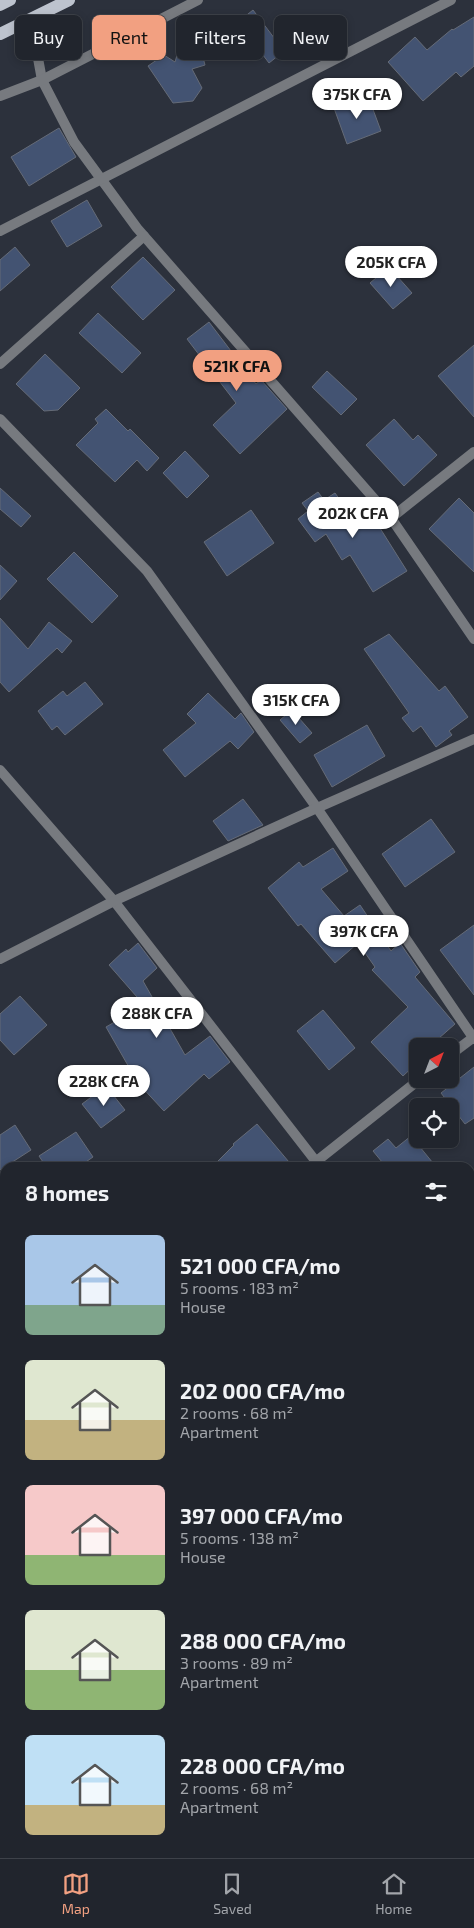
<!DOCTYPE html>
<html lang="en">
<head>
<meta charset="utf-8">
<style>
	body { margin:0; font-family:"Exo 2",sans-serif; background:#2d3139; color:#f1f3f6; height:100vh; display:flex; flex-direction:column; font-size:19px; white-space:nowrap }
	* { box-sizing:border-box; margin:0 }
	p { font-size:16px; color:#a2a5aa }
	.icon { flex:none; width:28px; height:28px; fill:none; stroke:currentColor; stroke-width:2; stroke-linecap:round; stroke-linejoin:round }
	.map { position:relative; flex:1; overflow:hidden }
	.panel { position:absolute; left:0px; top:1162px; width:475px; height:696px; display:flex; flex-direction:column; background:#21252d; border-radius:15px 15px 0 0; box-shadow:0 2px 8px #0003,0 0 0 1px #3e4249 }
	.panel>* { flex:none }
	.top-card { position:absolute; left:15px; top:15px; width:445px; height:45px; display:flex; gap:10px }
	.needle { width:32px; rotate:42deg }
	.controls { position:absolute; left:409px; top:1038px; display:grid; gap:10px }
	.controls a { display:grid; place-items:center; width:50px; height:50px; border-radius:8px; background:#21252d; box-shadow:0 2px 8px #0003,0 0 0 1px #3e4249; font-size:25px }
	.price { position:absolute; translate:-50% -42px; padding:0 11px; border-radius:18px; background:#fff; color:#222; font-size:16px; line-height:32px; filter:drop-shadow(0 1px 2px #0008) }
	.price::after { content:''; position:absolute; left:50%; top:30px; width:15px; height:11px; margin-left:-8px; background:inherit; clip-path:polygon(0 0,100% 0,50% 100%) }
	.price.active { background:#f2a081; color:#111 }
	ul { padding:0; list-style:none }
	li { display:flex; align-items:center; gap:15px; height:125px; padding:0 25px }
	li span { display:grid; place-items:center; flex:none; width:140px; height:100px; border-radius:8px; color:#555 }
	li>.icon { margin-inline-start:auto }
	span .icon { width:60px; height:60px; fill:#fffc; stroke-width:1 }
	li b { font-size:21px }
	h2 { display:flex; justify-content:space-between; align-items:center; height:60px; padding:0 25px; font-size:21px }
	.chip { padding:0 18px; border-radius:8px; background:#21252d; box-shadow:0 2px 8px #0003,0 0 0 1px #3e4249; font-size:18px; line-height:45px }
	.chip.active { background:#f2a081; color:#111 }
	.tabs { display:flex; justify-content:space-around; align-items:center; height:70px; border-top:1px solid #3e4249; background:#21252d; font-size:14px; color:#a2a5aa }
	.tabs a { display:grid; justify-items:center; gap:2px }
	.tabs .active { color:#f2a081 }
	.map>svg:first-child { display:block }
	.building { fill:#435372; stroke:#656b77 }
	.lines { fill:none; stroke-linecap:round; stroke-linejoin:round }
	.street { stroke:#777a7f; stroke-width:10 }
	.primary { stroke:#bdc3ce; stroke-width:12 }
</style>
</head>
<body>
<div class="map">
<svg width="474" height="1858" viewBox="0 0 474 1858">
	<rect width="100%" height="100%" fill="#2c313c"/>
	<g class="building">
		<path d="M253,10L284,51L269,63L238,22Z"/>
		<path d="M474,17V66L461,77L456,72L423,101L388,62L415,37L427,50L452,29L453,30Z"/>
		<path d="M182,38L194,48L200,46L205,65L192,69L202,88L193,101L173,103L148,66L164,55L175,62Z"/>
		<path d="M368,96L381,131L347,144L334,108Z"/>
		<path d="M59,128L76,157L29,186L11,157Z"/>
		<path d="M87,200L102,226L67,247L51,221Z"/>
		<path d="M15,247L30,265L0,291V260Z"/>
		<path d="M143,257L175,290L143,320L111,287Z"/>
		<path d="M389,267L412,293L393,309L370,283Z"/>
		<path d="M98,313L141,353L122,373L79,333Z"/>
		<path d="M209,322L256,384L261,380L287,409L240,454L213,425L236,403L187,339Z"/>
		<path d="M474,345V417L438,376Z"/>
		<path d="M45,354L80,388L58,410L44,411L16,384Z"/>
		<path d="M327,371L357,399L341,415L312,387Z"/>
		<path d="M106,409L128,431L130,429L159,458L147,471L137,460L115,482L76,445L98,423L95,419Z"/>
		<path d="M394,419L413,440L418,435L437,455L404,486L366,445Z"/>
		<path d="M185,451L209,476L187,498L163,473Z"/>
		<path d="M0,488L31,516L21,527L0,509Z"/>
		<path d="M318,492L324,500L335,493L358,525L373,517L407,571L373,592L350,555L342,560L326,534L315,542L298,519L308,511L302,503Z"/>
		<path d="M459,498L474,513V572L429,529Z"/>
		<path d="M251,510L274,543L227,576L204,542Z"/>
		<path d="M74,552L118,596L92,623L47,579Z"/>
		<path d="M0,565L17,581L0,600Z"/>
		<path d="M0,618L28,649L49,622L72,641L62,653L57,648L9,692L0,682Z"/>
		<path d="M389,634L439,691L445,686L468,717L449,731L452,735L436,747L421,726L413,732L402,718L409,713L364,649Z"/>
		<path d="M85,682L103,704L65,735L57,726L52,730L38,711L63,691L67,696Z"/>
		<path d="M208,693L235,719L241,713L254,732L238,749L230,741L185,777L163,750L196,723L187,714Z"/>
		<path d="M292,710L312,733L300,743L280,720Z"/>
		<path d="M367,725L385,756L332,787L314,755Z"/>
		<path d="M243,799L263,825L228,841L213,821Z"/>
		<path d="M431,819L455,852L405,887L382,854Z"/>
		<path d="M333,848L348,871L321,889L344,916L360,905L391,951L400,943L420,972L415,977L455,1024L430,1046H418V1062L403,1076L371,1042L408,1007L372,970L375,967L358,943L335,963L301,924L298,926L268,888L299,862L303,867Z"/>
		<path d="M474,925V995L440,950Z"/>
		<path d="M138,943L157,968L143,981L185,1055L210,1036L230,1062L209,1079L204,1074L164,1111L138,1083L106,1027L144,1005L109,965L126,949L128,952Z"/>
		<path d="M20,996L47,1025L14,1055L0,1040V1014Z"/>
		<path d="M323,1010L355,1048L329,1070L297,1031Z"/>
		<path d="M474,1067V1118L465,1124L441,1093Z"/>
		<path d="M106,1086L125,1110L101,1128L82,1104Z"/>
		<path d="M257,1124L294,1168H211L234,1145L233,1144Z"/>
		<path d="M15,1125L31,1150L0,1170V1135Z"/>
		<path d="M76,1132L93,1157L77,1168H47L39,1156Z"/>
		<path d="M411,1136L437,1168H387L373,1151L388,1139L396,1148Z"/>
	</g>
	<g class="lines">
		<g class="street">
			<path d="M31,20L42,80L74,142L137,228L391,518L474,639"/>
			<path d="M0,96L42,80L198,0"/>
			<path d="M0,231L451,0"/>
			<path d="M0,364L144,236"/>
			<path d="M0,419L147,571L317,808L474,1039"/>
			<path d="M391,518L474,452"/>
			<path d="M0,770L114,901L321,1168"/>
			<path d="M0,959L114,901L317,808L474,739"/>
			<path d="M450,1055L474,1037"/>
			<path d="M308,1168L420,1079"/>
			<path d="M0,1183L5,1189"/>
			<path d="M470,1324L474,1328"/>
			<path d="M470,1381L474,1377"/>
			<path d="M0,1463L5,1458"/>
			<path d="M470,1574L474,1571"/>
			<path d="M0,1617L5,1622"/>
			<path d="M470,1691L474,1695"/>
			<path d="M224,1854L228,1858"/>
		</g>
		<g class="primary">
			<path d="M0,5L10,0"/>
			<path d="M0,34L69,0"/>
		</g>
	</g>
</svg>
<div class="controls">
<a><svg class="needle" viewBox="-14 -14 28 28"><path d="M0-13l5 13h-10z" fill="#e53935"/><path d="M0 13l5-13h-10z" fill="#a2a5aa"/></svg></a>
<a><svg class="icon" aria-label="locate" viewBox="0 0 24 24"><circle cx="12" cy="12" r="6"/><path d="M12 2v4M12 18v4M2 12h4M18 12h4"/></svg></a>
</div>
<b class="price" style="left:357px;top:120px">375K CFA</b>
<b class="price" style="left:391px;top:288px">205K CFA</b>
<b class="price active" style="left:237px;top:392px">521K CFA</b>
<b class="price" style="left:353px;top:539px">202K CFA</b>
<b class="price" style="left:296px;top:726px">315K CFA</b>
<b class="price" style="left:364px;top:957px">397K CFA</b>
<b class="price" style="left:157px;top:1039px">288K CFA</b>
<b class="price" style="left:104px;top:1107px">228K CFA</b>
<div class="top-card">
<a class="chip">Buy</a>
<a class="chip active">Rent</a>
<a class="chip">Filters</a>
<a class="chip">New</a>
</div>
<section class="panel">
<h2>8 homes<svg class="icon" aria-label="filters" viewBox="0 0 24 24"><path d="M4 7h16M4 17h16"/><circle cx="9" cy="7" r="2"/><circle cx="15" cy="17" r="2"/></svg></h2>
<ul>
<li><span style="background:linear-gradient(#a9c7e8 70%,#7fa58c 0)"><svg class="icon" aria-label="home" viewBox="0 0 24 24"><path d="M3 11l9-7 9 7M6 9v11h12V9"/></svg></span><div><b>521 000 CFA/mo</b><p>5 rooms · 183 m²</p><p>House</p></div></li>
<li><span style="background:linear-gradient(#dfe7d0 60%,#c2b280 0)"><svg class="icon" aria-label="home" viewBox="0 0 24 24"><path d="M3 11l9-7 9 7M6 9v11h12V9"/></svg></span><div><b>202 000 CFA/mo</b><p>2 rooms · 68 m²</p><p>Apartment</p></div></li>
<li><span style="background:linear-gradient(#f6c9c9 70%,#8fb573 0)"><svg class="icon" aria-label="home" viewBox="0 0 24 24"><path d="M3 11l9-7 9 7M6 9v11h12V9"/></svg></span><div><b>397 000 CFA/mo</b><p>5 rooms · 138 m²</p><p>House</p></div></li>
<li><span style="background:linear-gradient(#dfe7d0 60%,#8fb573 0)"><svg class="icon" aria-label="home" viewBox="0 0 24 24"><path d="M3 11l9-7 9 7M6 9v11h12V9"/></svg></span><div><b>288 000 CFA/mo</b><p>3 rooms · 89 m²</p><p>Apartment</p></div></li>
<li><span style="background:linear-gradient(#bfe0f5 70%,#c2b280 0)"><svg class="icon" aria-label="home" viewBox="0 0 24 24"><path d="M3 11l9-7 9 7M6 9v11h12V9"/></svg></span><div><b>228 000 CFA/mo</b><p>2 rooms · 68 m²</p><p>Apartment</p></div></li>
</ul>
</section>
</div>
<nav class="tabs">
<a class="active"><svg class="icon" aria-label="map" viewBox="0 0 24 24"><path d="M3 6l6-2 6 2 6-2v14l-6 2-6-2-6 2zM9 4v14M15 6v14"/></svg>Map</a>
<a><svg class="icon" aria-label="saved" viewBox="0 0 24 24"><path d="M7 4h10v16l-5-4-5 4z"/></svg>Saved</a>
<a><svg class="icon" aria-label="home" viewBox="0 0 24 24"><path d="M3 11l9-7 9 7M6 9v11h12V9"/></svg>Home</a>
</nav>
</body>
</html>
